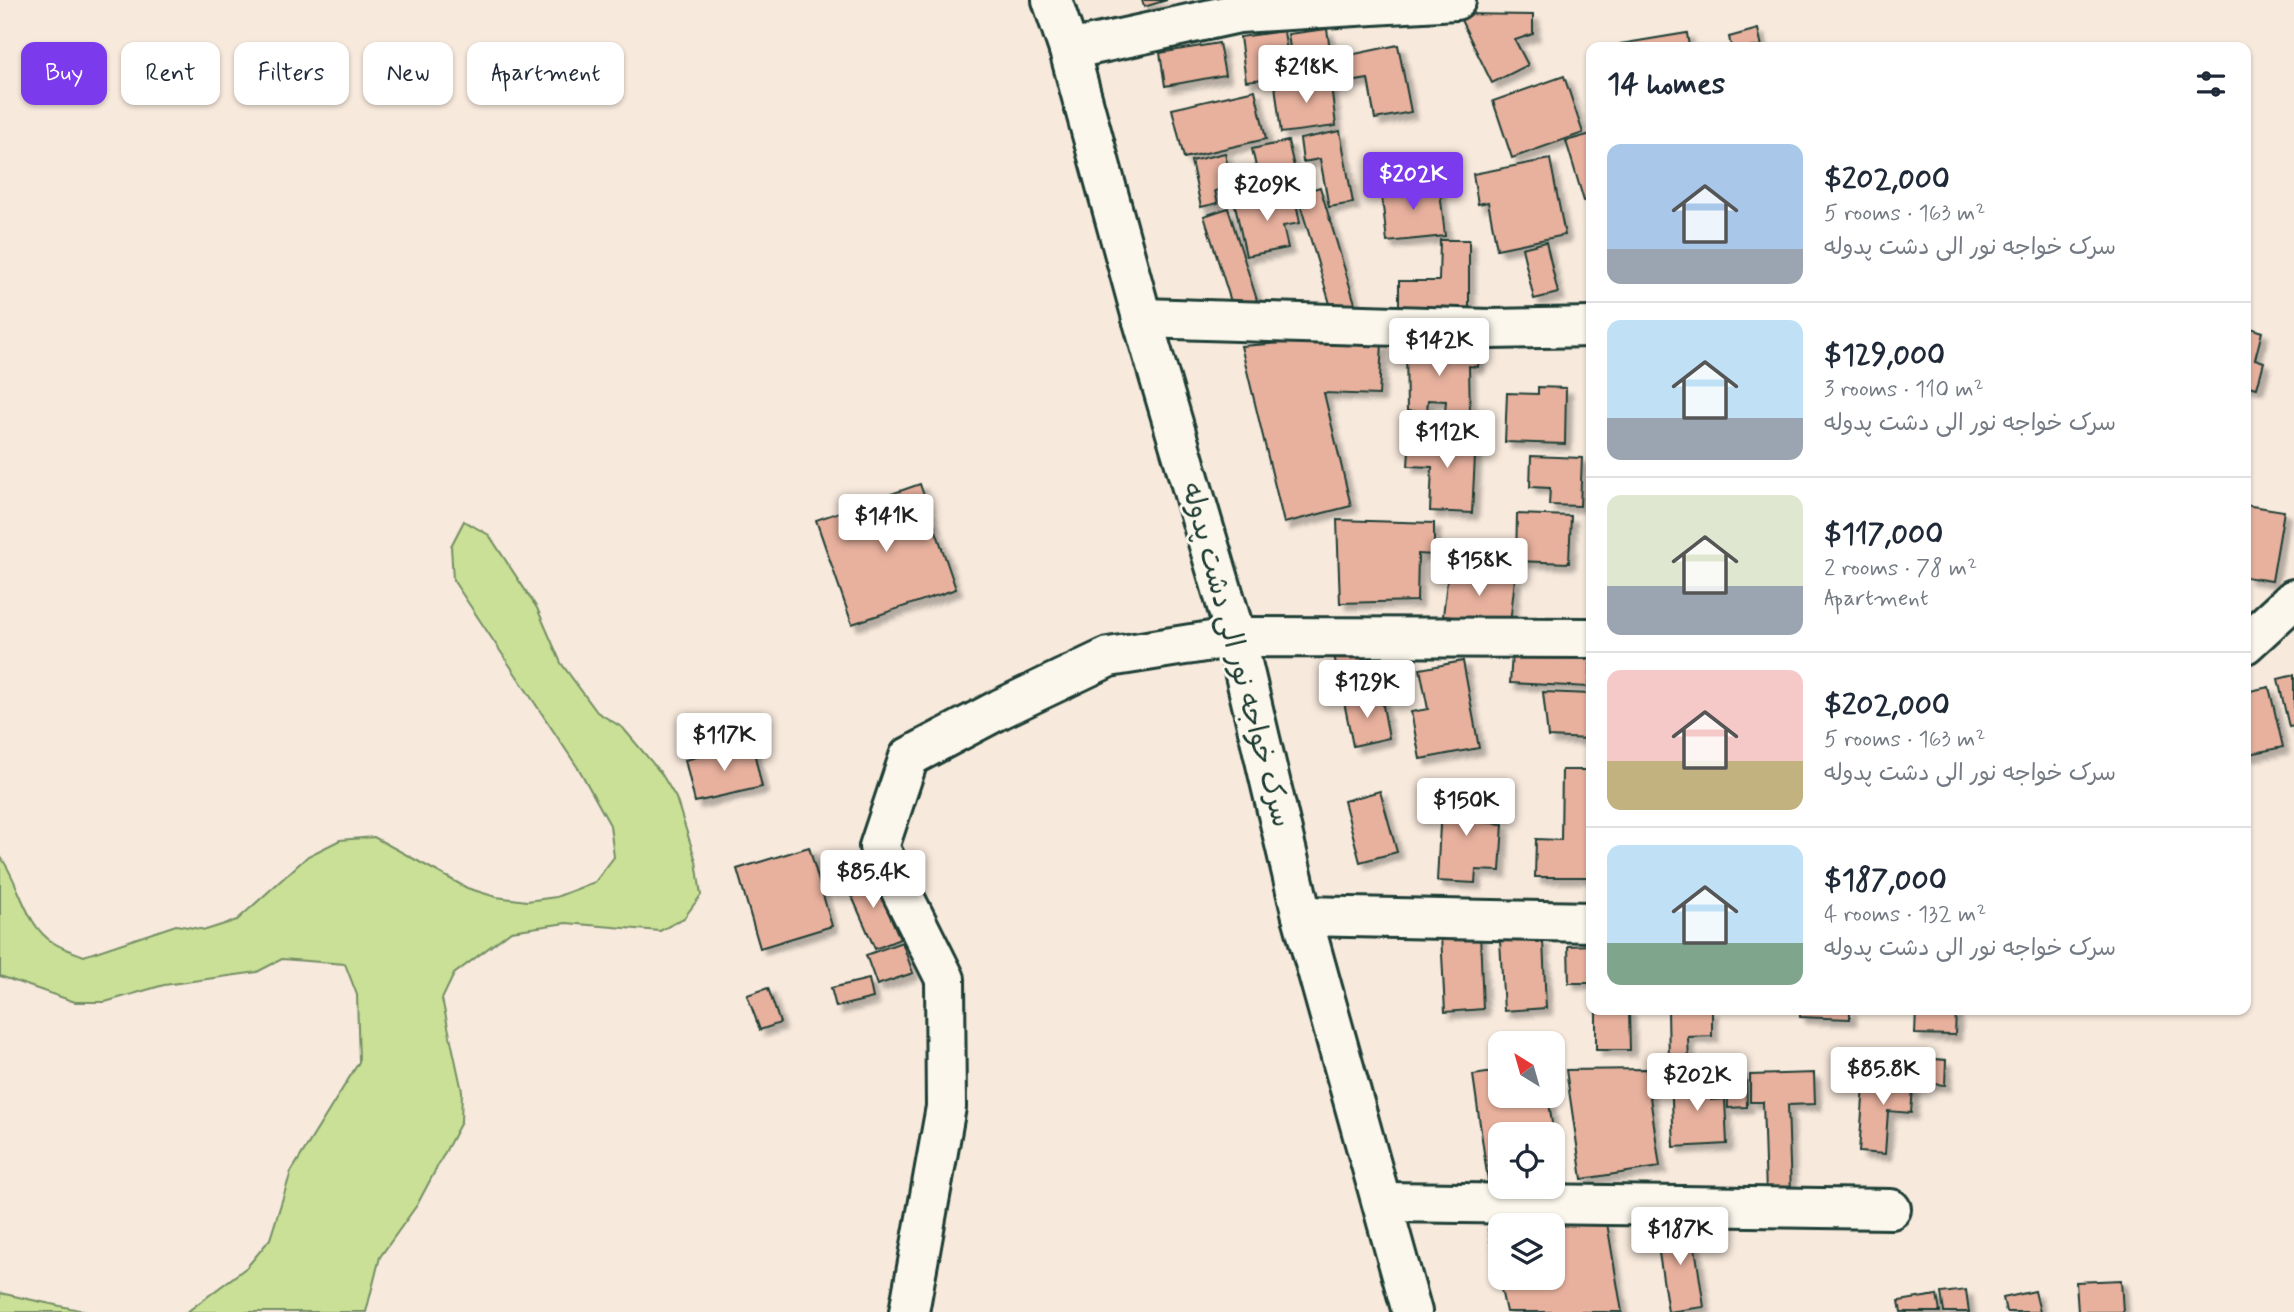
<!DOCTYPE html>
<html lang="en">
<head>
<meta charset="utf-8">
<style>
	body { margin:0; font-family:Mynerve,"Playpen Sans Arabic",sans-serif; background:#f6f6f7; color:#1f2937; height:100vh; display:flex; flex-direction:column; font-size:26px; white-space:nowrap }
	* { box-sizing:border-box; margin:0 }
	p { font-size:23px; color:#747a83 }
	.icon { flex:none; width:38px; height:38px; fill:none; stroke:currentColor; stroke-width:2; stroke-linecap:round; stroke-linejoin:round }
	.map { position:relative; flex:1; overflow:hidden }
	.side { position:absolute; left:1586px; top:42px; width:665px; height:973px; display:flex; flex-direction:column; background:#fff; border-radius:14px; box-shadow:0 2px 5px #0004 }
	.side>* { flex:none }
	.banner { position:absolute; left:21px; top:42px; width:665px; height:63px; display:flex; gap:14px }
	.needle { width:46px; rotate:323deg }
	.tools { position:absolute; left:1488px; top:1031px; display:grid; gap:14px }
	.tools a { display:grid; place-items:center; width:77px; height:77px; border-radius:14px; background:#fff; box-shadow:0 2px 5px #0004; font-size:35px }
	.price { position:absolute; translate:-50% -60px; padding:0 16px; border-radius:7px; background:#fff; color:#222; font-size:23px; line-height:46px; filter:drop-shadow(0 2px 4px #0008) }
	.price::after { content:''; position:absolute; left:50%; top:42px; width:21px; height:16px; margin-left:-10px; background:inherit; clip-path:polygon(0 0,100% 0,50% 100%) }
	.price.on { background:#7c3aed; color:#fff }
	ul { padding:0; list-style:none }
	li { display:flex; align-items:center; gap:21px; height:175px; padding:0 21px }
	li+li { border-top:2px solid #e0e1e3 }
	li span { display:grid; place-items:center; flex:none; width:196px; height:140px; border-radius:14px; color:#555 }
	li>.icon { margin-inline-start:auto }
	span .icon { width:84px; height:84px; fill:#fffc; stroke-width:1 }
	li b { font-size:30px }
	h2 { display:flex; justify-content:space-between; align-items:center; height:84px; padding:0 21px; font-size:30px }
	.tag { padding:0 24px; border-radius:14px; background:#fff; box-shadow:0 2px 5px #0004; font-size:24px; line-height:63px }
	.tag.on { background:#7c3aed; color:#fff }
	.map>svg:first-child { display:block }
	.green { fill:#c9e096; stroke:#748e65; stroke-width:2 }
	.building { fill:#e8b19e; stroke:#1f3d34; stroke-width:2; filter:url(#shadow) }
	.lines { fill:none; stroke-linecap:round; stroke-linejoin:round }
	.street-casing { stroke:#1f3d34; stroke-width:44 }
	.secondary-casing { stroke:#1f3d34; stroke-width:44 }
	.street { stroke:#fbf7ec; stroke-width:38 }
	.secondary { stroke:#fbf7ec; stroke-width:38 }
	.labels { text-anchor:middle; dominant-baseline:central; stroke-width:6; stroke-linejoin:round; paint-order:stroke }
	.street-label { font-size:28px; fill:#1f3d34; stroke:#fbf7ec }
</style>
</head>
<body>
<div class="map">
<svg width="2294" height="1312" viewBox="0 0 2294 1312">
	<defs>
		<filter id="shadow"><feDropShadow dx="6" dy="6" stdDeviation="2" flood-color="#0004"/></filter>
	</defs>
	<rect width="100%" height="100%" fill="#f7e9dc"/>
	<filter id="ink" filterUnits="userSpaceOnUse"><feTurbulence type="fractalNoise" baseFrequency=".0143" numOctaves="2"/><feDisplacementMap in="SourceGraphic" scale="14" xChannelSelector="R" yChannelSelector="G"/><feConvolveMatrix kernelMatrix="1 2 1 2 8 2 1 2 1" color-interpolation-filters="sRGB"/></filter>
	<g filter="url(#ink)">
		<g class="green">
			<path d="M464,521L489,535L537,608L561,663L597,712L623,728L661,773L676,798L696,861L701,895L684,918L660,931L566,923L511,931L454,974L442,999L462,1091L461,1122L417,1205L380,1257L366,1312H187L247,1267L270,1239L291,1172L359,1062L357,995L345,964L282,959L257,972L164,985L105,1002H75L0,976V856C20,882 24,925 54,943C63,949 74,952 84,956L176,925L206,930L237,920L308,856L340,840L374,837L467,888L496,897L527,901L556,897L595,882L614,857L610,825L580,771L453,580L451,546Z"/>
			<path d="M0,1293L88,1312H0Z"/>
		</g>
		<g class="building">
			<path d="M1142,0H1167L1144,7Z"/>
			<path d="M1458,14L1533,15V34L1515,40L1528,65L1492,83Z"/>
			<path d="M1327,29L1333,71L1294,77L1288,34Z"/>
			<path d="M1758,29L1762,47H1731L1729,37Z"/>
			<path d="M1284,31L1290,76L1246,81L1240,37Z"/>
			<path d="M1687,33L1689,47H1621L1620,44Z"/>
			<path d="M1219,43L1225,75L1165,86L1160,53Z"/>
			<path d="M1398,45L1411,112L1375,119L1368,79L1350,82L1345,56Z"/>
			<path d="M1564,76L1583,133L1512,158L1493,101Z"/>
			<path d="M1330,77L1336,126L1281,133L1275,85Z"/>
			<path d="M1255,90L1266,139L1184,158L1172,109Z"/>
			<path d="M1340,131L1353,203L1329,207L1320,159L1303,162L1300,139Z"/>
			<path d="M1591,134V199L1584,201L1566,141Z"/>
			<path d="M1288,141L1295,171L1259,180L1252,149Z"/>
			<path d="M1225,153L1232,187L1215,191L1218,203L1201,207L1191,161Z"/>
			<path d="M1550,159L1565,235L1497,249L1488,202L1478,204L1473,174Z"/>
			<path d="M1439,182L1445,236L1387,242L1381,188Z"/>
			<path d="M1320,187L1357,310L1334,317L1297,194Z"/>
			<path d="M1294,193L1300,223L1283,226L1288,248L1246,256L1235,205Z"/>
			<path d="M1228,208L1257,300L1233,308L1204,216Z"/>
			<path d="M1440,240H1469V320L1399,319V281H1439Z"/>
			<path d="M1546,242L1558,293L1534,299L1522,248Z"/>
			<path d="M2245,326L2262,332L2255,359L2264,362L2257,388L2245,385Z"/>
			<path d="M1311,341L1382,343L1379,395L1324,393L1351,506L1284,523L1241,346Z"/>
			<path d="M1406,346L1479,351L1478,367L1469,366L1470,414L1445,412L1446,401L1428,400L1427,412L1407,411Z"/>
			<path d="M1538,387L1566,388L1565,444L1505,442L1507,393L1538,394Z"/>
			<path d="M1410,435L1476,438L1472,513L1430,511L1432,467L1408,466Z"/>
			<path d="M1531,456L1582,458L1580,506L1549,505L1550,488L1530,487Z"/>
			<path d="M920,484L956,589L852,624L816,520Z"/>
			<path d="M2245,505L2284,511L2272,581L2245,577Z"/>
			<path d="M1517,514L1571,516L1569,563L1516,561Z"/>
			<path d="M1337,520L1434,523V555L1418,554L1417,601L1340,603Z"/>
			<path d="M1448,572L1515,579L1510,623L1443,616Z"/>
			<path d="M1397,643L1399,687L1345,693L1331,647Z"/>
			<path d="M1512,653L1591,657L1589,687L1510,683Z"/>
			<path d="M1463,661L1479,748L1420,759L1411,712L1428,709L1420,669Z"/>
			<path d="M2294,675V726L2289,727L2278,679Z"/>
			<path d="M2269,687L2283,747L2245,755V692Z"/>
			<path d="M1543,692L1591,694L1589,739L1548,737Z"/>
			<path d="M1381,695L1389,738L1353,746L1344,702Z"/>
			<path d="M752,743L762,787L695,802L685,760Z"/>
			<path d="M1562,770H1591V877H1535L1536,839L1561,840Z"/>
			<path d="M1442,788L1480,789L1478,822L1503,824L1500,871L1476,870L1475,883L1437,881Z"/>
			<path d="M1380,791L1397,852L1360,862L1344,801Z"/>
			<path d="M809,847L832,926L760,948L737,869Z"/>
			<path d="M872,872L900,939L875,949L846,883Z"/>
			<path d="M1480,933L1483,1009L1445,1012L1441,935Z"/>
			<path d="M1500,940H1543L1546,1008L1504,1011Z"/>
			<path d="M902,942L913,973L877,985L866,955Z"/>
			<path d="M1591,945V983H1569L1568,946Z"/>
			<path d="M869,979L873,998L836,1007L831,988Z"/>
			<path d="M768,988L780,1023L760,1030L747,995Z"/>
			<path d="M1596,1010H1629L1630,1050H1596Z"/>
			<path d="M1668,1010H1712V1036L1688,1037L1689,1063H1669Z"/>
			<path d="M1800,1010H1850V1019L1800,1017Z"/>
			<path d="M1916,1010H1956L1955,1035L1915,1034Z"/>
			<path d="M1922,1058L1946,1060L1945,1085L1920,1083Z"/>
			<path d="M1646,1069L1660,1167L1582,1179L1566,1070Z"/>
			<path d="M1500,1071V1096H1548L1559,1170L1552,1171V1134H1500V1179L1488,1181L1473,1075Z"/>
			<path d="M1865,1072L1914,1075L1911,1113L1888,1111L1885,1154L1859,1152Z"/>
			<path d="M1814,1073L1815,1104L1788,1105L1791,1193L1766,1194L1763,1102H1750V1075Z"/>
			<path d="M1710,1075L1711,1100L1725,1099L1727,1144L1674,1147L1671,1078Z"/>
			<path d="M1746,1076L1747,1107L1728,1108L1727,1077Z"/>
			<path d="M1691,1221L1704,1307L1668,1312L1655,1227Z"/>
			<path d="M1607,1223L1622,1312H1506L1488,1230L1500,1229V1278H1552V1226Z"/>
			<path d="M2121,1280L2123,1312H2078L2076,1282Z"/>
			<path d="M1966,1290L1969,1312H1944L1941,1293Z"/>
			<path d="M2035,1291L2040,1312H2006L2003,1298Z"/>
			<path d="M1937,1295L1940,1312H1901L1899,1301Z"/>
		</g>
		<g class="lines">
			<defs>
				<g id="street">
					<path d="M1069,50L1239,13L1456,0"/>
					<path d="M1142,318L1491,329L1591,327"/>
					<path d="M2245,644L2294,599"/>
					<path d="M1302,916L1591,922"/>
					<path d="M1382,1202L1891,1209"/>
					<path d="M909,1312L946,1107L945,979L879,847L909,757L1000,709L1109,657L1236,637L1591,638"/>
				</g>
				<path id="secondary" d="M1052,0L1069,50L1142,318L1236,637L1302,916L1412,1312"/>
			</defs>
			<use href="#street" class="street-casing"/>
			<use href="#secondary" class="secondary-casing"/>
			<use href="#street" class="street"/>
			<use href="#secondary" class="secondary"/>
		</g>
	</g>
	<g class="labels">
		<g class="street-label">
			<text transform="translate(1236 655) rotate(75)">سرک خواجه نور الی دشت پدوله</text>
		</g>
	</g>
</svg>
<div class="tools">
<a><svg class="needle" viewBox="-14 -14 28 28"><path d="M0-13l5 13h-10z" fill="#e53935"/><path d="M0 13l5-13h-10z" fill="#747a83"/></svg></a>
<a><svg class="icon" aria-label="locate" viewBox="0 0 24 24"><circle cx="12" cy="12" r="6"/><path d="M12 2v4M12 18v4M2 12h4M18 12h4"/></svg></a>
<a><svg class="icon" aria-label="layers" viewBox="0 0 24 24"><path d="M12 4l9 5-9 5-9-5zM3 14l9 5 9-5"/></svg></a>
</div>
<b class="price" style="left:1306px;top:105px">$218K</b>
<b class="price on" style="left:1413px;top:212px">$202K</b>
<b class="price" style="left:1267px;top:223px">$209K</b>
<b class="price" style="left:1439px;top:378px">$142K</b>
<b class="price" style="left:1447px;top:470px">$112K</b>
<b class="price" style="left:886px;top:554px">$141K</b>
<b class="price" style="left:1479px;top:598px">$158K</b>
<b class="price" style="left:1367px;top:720px">$129K</b>
<b class="price" style="left:724px;top:773px">$117K</b>
<b class="price" style="left:1466px;top:838px">$150K</b>
<b class="price" style="left:873px;top:910px">$85.4K</b>
<b class="price" style="left:1883px;top:1107px">$85.8K</b>
<b class="price" style="left:1697px;top:1113px">$202K</b>
<b class="price" style="left:1680px;top:1267px">$187K</b>
<div class="banner">
<a class="tag on">Buy</a>
<a class="tag">Rent</a>
<a class="tag">Filters</a>
<a class="tag">New</a>
<a class="tag">Apartment</a>
</div>
<section class="side">
<h2>14 homes<svg class="icon" aria-label="filters" viewBox="0 0 24 24"><path d="M4 7h16M4 17h16"/><circle cx="9" cy="7" r="2"/><circle cx="15" cy="17" r="2"/></svg></h2>
<ul>
<li><span style="background:linear-gradient(#a9c7e8 75%,#9aa5b1 0)"><svg class="icon" aria-label="home" viewBox="0 0 24 24"><path d="M3 11l9-7 9 7M6 9v11h12V9"/></svg></span><div><b>$202,000</b><p>5 rooms · 163 m²</p><p>سرک خواجه نور الی دشت پدوله</p></div></li>
<li><span style="background:linear-gradient(#bfe0f5 70%,#9aa5b1 0)"><svg class="icon" aria-label="home" viewBox="0 0 24 24"><path d="M3 11l9-7 9 7M6 9v11h12V9"/></svg></span><div><b>$129,000</b><p>3 rooms · 110 m²</p><p>سرک خواجه نور الی دشت پدوله</p></div></li>
<li><span style="background:linear-gradient(#dfe7d0 65%,#9aa5b1 0)"><svg class="icon" aria-label="home" viewBox="0 0 24 24"><path d="M3 11l9-7 9 7M6 9v11h12V9"/></svg></span><div><b>$117,000</b><p>2 rooms · 78 m²</p><p>Apartment</p></div></li>
<li><span style="background:linear-gradient(#f6c9c9 65%,#c2b280 0)"><svg class="icon" aria-label="home" viewBox="0 0 24 24"><path d="M3 11l9-7 9 7M6 9v11h12V9"/></svg></span><div><b>$202,000</b><p>5 rooms · 163 m²</p><p>سرک خواجه نور الی دشت پدوله</p></div></li>
<li><span style="background:linear-gradient(#bfe0f5 70%,#7fa58c 0)"><svg class="icon" aria-label="home" viewBox="0 0 24 24"><path d="M3 11l9-7 9 7M6 9v11h12V9"/></svg></span><div><b>$187,000</b><p>4 rooms · 132 m²</p><p>سرک خواجه نور الی دشت پدوله</p></div></li>
</ul>
</section>
</div>
</body>
</html>
